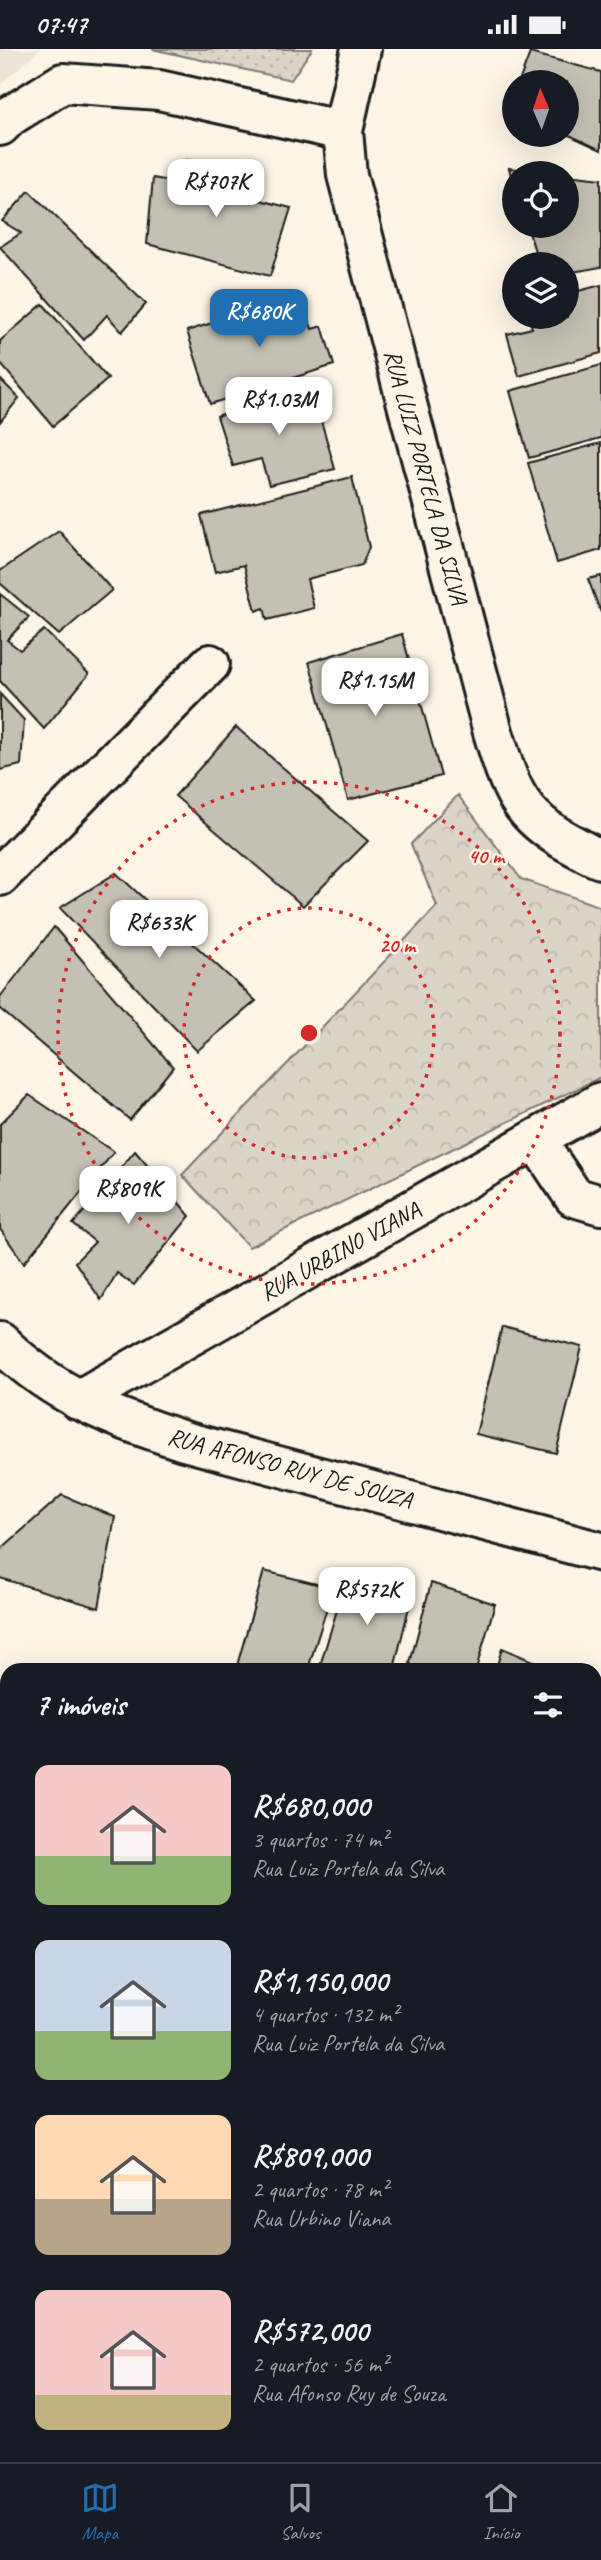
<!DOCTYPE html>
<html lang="pt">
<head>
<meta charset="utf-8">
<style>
	body { margin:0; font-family:Caveat,sans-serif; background:#20242c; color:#f1f3f6; height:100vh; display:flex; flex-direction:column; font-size:26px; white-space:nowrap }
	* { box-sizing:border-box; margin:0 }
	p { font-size:23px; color:#9ea1a6 }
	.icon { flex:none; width:38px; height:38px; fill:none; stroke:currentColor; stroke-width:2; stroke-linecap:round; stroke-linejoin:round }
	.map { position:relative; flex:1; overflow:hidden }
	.drawer { position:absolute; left:0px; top:1614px; width:602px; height:800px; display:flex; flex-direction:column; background:#171b24; border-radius:21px 21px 0 0; box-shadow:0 7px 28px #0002 }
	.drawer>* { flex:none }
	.needle { width:46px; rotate:358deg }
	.controls { position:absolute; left:502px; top:21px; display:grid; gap:14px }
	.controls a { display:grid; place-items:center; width:77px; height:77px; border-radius:50%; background:#171b24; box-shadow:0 7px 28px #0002; font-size:35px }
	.price { position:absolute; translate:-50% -60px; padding:0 16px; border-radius:14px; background:#fff; color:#222; font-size:23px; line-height:46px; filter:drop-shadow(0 2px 4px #0008) }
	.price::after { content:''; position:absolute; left:50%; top:42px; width:21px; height:16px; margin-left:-10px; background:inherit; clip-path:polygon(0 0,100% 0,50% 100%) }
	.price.current { background:#1f6fb2; color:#fff }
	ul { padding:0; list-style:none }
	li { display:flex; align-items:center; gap:21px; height:175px; padding:0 35px }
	li span { display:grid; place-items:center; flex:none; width:196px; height:140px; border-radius:14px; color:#555 }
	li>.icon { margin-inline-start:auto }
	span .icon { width:84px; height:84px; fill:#fffc; stroke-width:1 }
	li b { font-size:30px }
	h2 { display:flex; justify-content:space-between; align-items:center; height:84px; padding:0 35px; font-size:30px }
	.status { display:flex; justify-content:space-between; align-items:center; height:49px; padding:0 35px; background:#171b24; direction:ltr }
	.status svg { height:19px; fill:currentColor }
	.dock { display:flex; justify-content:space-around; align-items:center; height:98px; border-top:2px solid #363941; background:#171b24; font-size:19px; color:#9ea1a6 }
	.dock a { display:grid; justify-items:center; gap:4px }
	.dock .current { color:#1f6fb2 }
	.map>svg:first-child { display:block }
	.built { fill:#ebe5d6 }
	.forest { fill:url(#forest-crowns); stroke:#7c7872; stroke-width:2 }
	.park { fill:url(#park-dots); stroke:#7c7872; stroke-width:2 }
	.building { fill:#c4c0b3; stroke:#1c1c1c; stroke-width:2 }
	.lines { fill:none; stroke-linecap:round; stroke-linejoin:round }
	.street-casing { stroke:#1c1c1c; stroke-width:44 }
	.street { stroke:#fcf5e5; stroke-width:38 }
	.ring { fill:none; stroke:#d62828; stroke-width:3.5; stroke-dasharray:3.5 7 }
	.labels { text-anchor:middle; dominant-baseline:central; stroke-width:5; stroke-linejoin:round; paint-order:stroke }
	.street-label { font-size:24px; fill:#1c1c1c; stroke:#fcf5e5 }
	.centre { fill:#d62828; stroke:#fcf5e5; stroke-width:3.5 }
	.ring-label { font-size:21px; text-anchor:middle; font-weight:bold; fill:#d62828; stroke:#fcf5e5; stroke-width:5; stroke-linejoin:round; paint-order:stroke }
</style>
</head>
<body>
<div class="status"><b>07:47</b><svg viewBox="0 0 49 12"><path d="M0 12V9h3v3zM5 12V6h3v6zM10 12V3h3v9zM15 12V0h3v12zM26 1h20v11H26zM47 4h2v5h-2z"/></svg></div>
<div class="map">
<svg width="601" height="2413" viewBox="0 0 601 2413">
	<defs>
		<pattern id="forest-crowns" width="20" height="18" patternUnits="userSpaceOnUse" patternTransform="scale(1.75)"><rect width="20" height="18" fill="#dbd5c8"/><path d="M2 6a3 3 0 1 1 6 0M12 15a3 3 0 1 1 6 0" fill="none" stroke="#bbb6ab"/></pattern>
		<pattern id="park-dots" width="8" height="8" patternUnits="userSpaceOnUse" patternTransform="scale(1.75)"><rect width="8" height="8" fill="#dbd5c8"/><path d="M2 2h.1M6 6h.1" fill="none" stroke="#bbb6ab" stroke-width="1.8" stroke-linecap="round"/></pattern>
	</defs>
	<rect width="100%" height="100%" fill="#fcf5e5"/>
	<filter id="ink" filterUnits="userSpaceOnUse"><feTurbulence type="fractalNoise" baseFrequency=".0143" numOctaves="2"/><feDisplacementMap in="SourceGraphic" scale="14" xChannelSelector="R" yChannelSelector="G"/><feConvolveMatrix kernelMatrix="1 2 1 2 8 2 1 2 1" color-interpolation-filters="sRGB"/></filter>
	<g filter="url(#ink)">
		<g class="built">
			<path d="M0,0H40L0,36Z"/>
			<path d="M595,2382L601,2393V2413H56L68,2406H595Z"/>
		</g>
		<g class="forest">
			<path d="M458,746L521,830L601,858V1028L249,1198L182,1126L437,857L411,795Z"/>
			<path d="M595,2084L601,2094V2387L595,2376Z"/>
			<path d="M0,2136L7,2138V2406H61L49,2413H0Z"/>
		</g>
		<path class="park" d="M152,0H312L291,31Z"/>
		<g class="building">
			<path d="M530,4L601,23V101L567,85V33H519Z"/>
			<path d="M187,111L246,121L244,147L291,159L270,227L147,195L153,129L179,134Z"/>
			<path d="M509,119L551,124H514V138Z"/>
			<path d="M567,126L601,130V218L567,224V215H539L527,177H567Z"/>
			<path d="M29,142L146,255L122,283L107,266L84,291L0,198L21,184L2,172Z"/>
			<path d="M601,236V304L519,327L507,285L532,279L529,268H567V245Z"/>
			<path d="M301,246L312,280L322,277L334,316L210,355L187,282Z"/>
			<path d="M43,255L108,330L53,377L0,314V292Z"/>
			<path d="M601,316V389L529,409L510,342Z"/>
			<path d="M0,330L19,349L0,373Z"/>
			<path d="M311,337L335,420L269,436L261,410L233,417L217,367Z"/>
			<path d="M601,394V501L557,514L528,414Z"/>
			<path d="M352,428L369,498L362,516L307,530L314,559L267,571L264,559L256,562L244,516L215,523L201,466Z"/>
			<path d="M59,482L112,541L59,586L0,534V522Z"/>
			<path d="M601,527V564L588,530Z"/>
			<path d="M0,545L29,568L7,591L20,601L44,581L89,625L44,680L0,632Z"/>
			<path d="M402,585L441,727L348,751L309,613Z"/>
			<path d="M0,645L24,671L21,716L0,721Z"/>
			<path d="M236,678L368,792L303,857L175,747Z"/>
			<path d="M116,824L256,952L197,1002L60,859Z"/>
			<path d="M54,878L173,1018L130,1071L0,960V948Z"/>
			<path d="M29,1046L114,1103L24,1214L0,1180V1075Z"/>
			<path d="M135,1102L190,1167L134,1236L117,1224L101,1251L75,1213L95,1193L73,1175Z"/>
			<path d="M502,1278L582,1298L556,1404L476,1385Z"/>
			<path d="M62,1446L115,1468L99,1559L0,1529V1501Z"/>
			<path d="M264,1522L333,1539L308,1620H236Z"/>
			<path d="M348,1525L412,1546L394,1620H319Z"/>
			<path d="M431,1534L495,1555L476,1620H413L410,1614Z"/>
			<path d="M502,1599L551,1620H496Z"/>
			<path d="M0,1677L7,1678V1745L0,1743Z"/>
			<path d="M7,1952V2027L0,2025V1977Z"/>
			<path d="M242,2406H374L399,2413H240Z"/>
		</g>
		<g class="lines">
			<defs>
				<g id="street">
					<path d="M361,0L343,82L347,126L493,683C510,739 518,767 571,795C581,800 591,807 601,810"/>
					<path d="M0,77L10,67L63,34L159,41L343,82"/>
					<path d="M0,827L210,615"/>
					<path d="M536,1091L574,1148L601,1156"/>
					<path d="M0,1293C53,1346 114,1369 184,1392L601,1503"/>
					<path d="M78,1351L601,1053"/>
					<path d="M0,1843L7,1845"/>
					<path d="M595,1902L601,1880"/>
					<path d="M595,2038L601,2048"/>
				</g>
			</defs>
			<use href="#street" class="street-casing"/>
			<use href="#street" class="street"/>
		</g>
	</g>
	<g class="ring">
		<circle cx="309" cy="984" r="125"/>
		<circle cx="309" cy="984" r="251"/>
	</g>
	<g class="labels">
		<g class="street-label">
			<text transform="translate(426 428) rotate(75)">RUA LUIZ PORTELA DA SILVA</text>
			<text transform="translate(340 1202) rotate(-29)">RUA URBINO VIANA</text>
			<text transform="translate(290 1419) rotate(15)">RUA AFONSO RUY DE SOUZA</text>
		</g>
	</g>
	<circle cx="309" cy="984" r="10" class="centre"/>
	<g class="ring-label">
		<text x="486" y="814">40 m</text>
		<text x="397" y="903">20 m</text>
	</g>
</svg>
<div class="controls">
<a><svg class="needle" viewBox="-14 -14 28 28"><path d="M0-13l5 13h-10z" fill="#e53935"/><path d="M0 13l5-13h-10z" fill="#9ea1a6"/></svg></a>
<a><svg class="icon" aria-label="locate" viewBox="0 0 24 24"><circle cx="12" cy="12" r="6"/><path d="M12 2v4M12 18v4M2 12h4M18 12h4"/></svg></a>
<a><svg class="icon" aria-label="layers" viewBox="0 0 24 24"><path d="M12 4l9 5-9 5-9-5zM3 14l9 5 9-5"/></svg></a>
</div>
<b class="price" style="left:216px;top:170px">R$707K</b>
<b class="price current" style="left:259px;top:300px">R$680K</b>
<b class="price" style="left:279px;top:388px">R$1.03M</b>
<b class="price" style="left:375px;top:669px">R$1.15M</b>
<b class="price" style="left:159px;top:911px">R$633K</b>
<b class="price" style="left:128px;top:1177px">R$809K</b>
<b class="price" style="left:367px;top:1578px">R$572K</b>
<section class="drawer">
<h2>7 imóveis<svg class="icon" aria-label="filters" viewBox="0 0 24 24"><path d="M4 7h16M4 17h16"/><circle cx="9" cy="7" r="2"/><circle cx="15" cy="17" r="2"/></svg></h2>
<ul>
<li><span style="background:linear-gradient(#f6c9c9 65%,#8fb573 0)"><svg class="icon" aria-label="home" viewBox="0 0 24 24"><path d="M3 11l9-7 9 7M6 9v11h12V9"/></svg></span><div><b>R$680,000</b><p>3 quartos · 74 m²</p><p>Rua Luiz Portela da Silva</p></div></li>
<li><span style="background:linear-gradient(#c9d6e8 65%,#8fb573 0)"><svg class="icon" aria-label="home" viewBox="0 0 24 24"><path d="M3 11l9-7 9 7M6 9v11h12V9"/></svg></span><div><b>R$1,150,000</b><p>4 quartos · 132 m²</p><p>Rua Luiz Portela da Silva</p></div></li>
<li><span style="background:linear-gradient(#ffd9b3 60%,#b9a48a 0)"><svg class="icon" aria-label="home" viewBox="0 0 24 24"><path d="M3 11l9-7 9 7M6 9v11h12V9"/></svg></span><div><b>R$809,000</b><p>2 quartos · 78 m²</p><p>Rua Urbino Viana</p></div></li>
<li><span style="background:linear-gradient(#f6c9c9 75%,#c2b280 0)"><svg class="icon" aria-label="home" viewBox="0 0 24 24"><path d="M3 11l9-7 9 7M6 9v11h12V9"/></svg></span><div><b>R$572,000</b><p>2 quartos · 56 m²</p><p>Rua Afonso Ruy de Souza</p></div></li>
</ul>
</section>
</div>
<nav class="dock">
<a class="current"><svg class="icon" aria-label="map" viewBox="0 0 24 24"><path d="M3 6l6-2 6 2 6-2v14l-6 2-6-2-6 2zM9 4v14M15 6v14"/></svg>Mapa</a>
<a><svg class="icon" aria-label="saved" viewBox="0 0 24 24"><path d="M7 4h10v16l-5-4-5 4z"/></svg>Salvos</a>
<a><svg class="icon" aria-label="home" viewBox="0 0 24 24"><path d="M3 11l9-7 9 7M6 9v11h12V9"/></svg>Início</a>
</nav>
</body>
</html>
